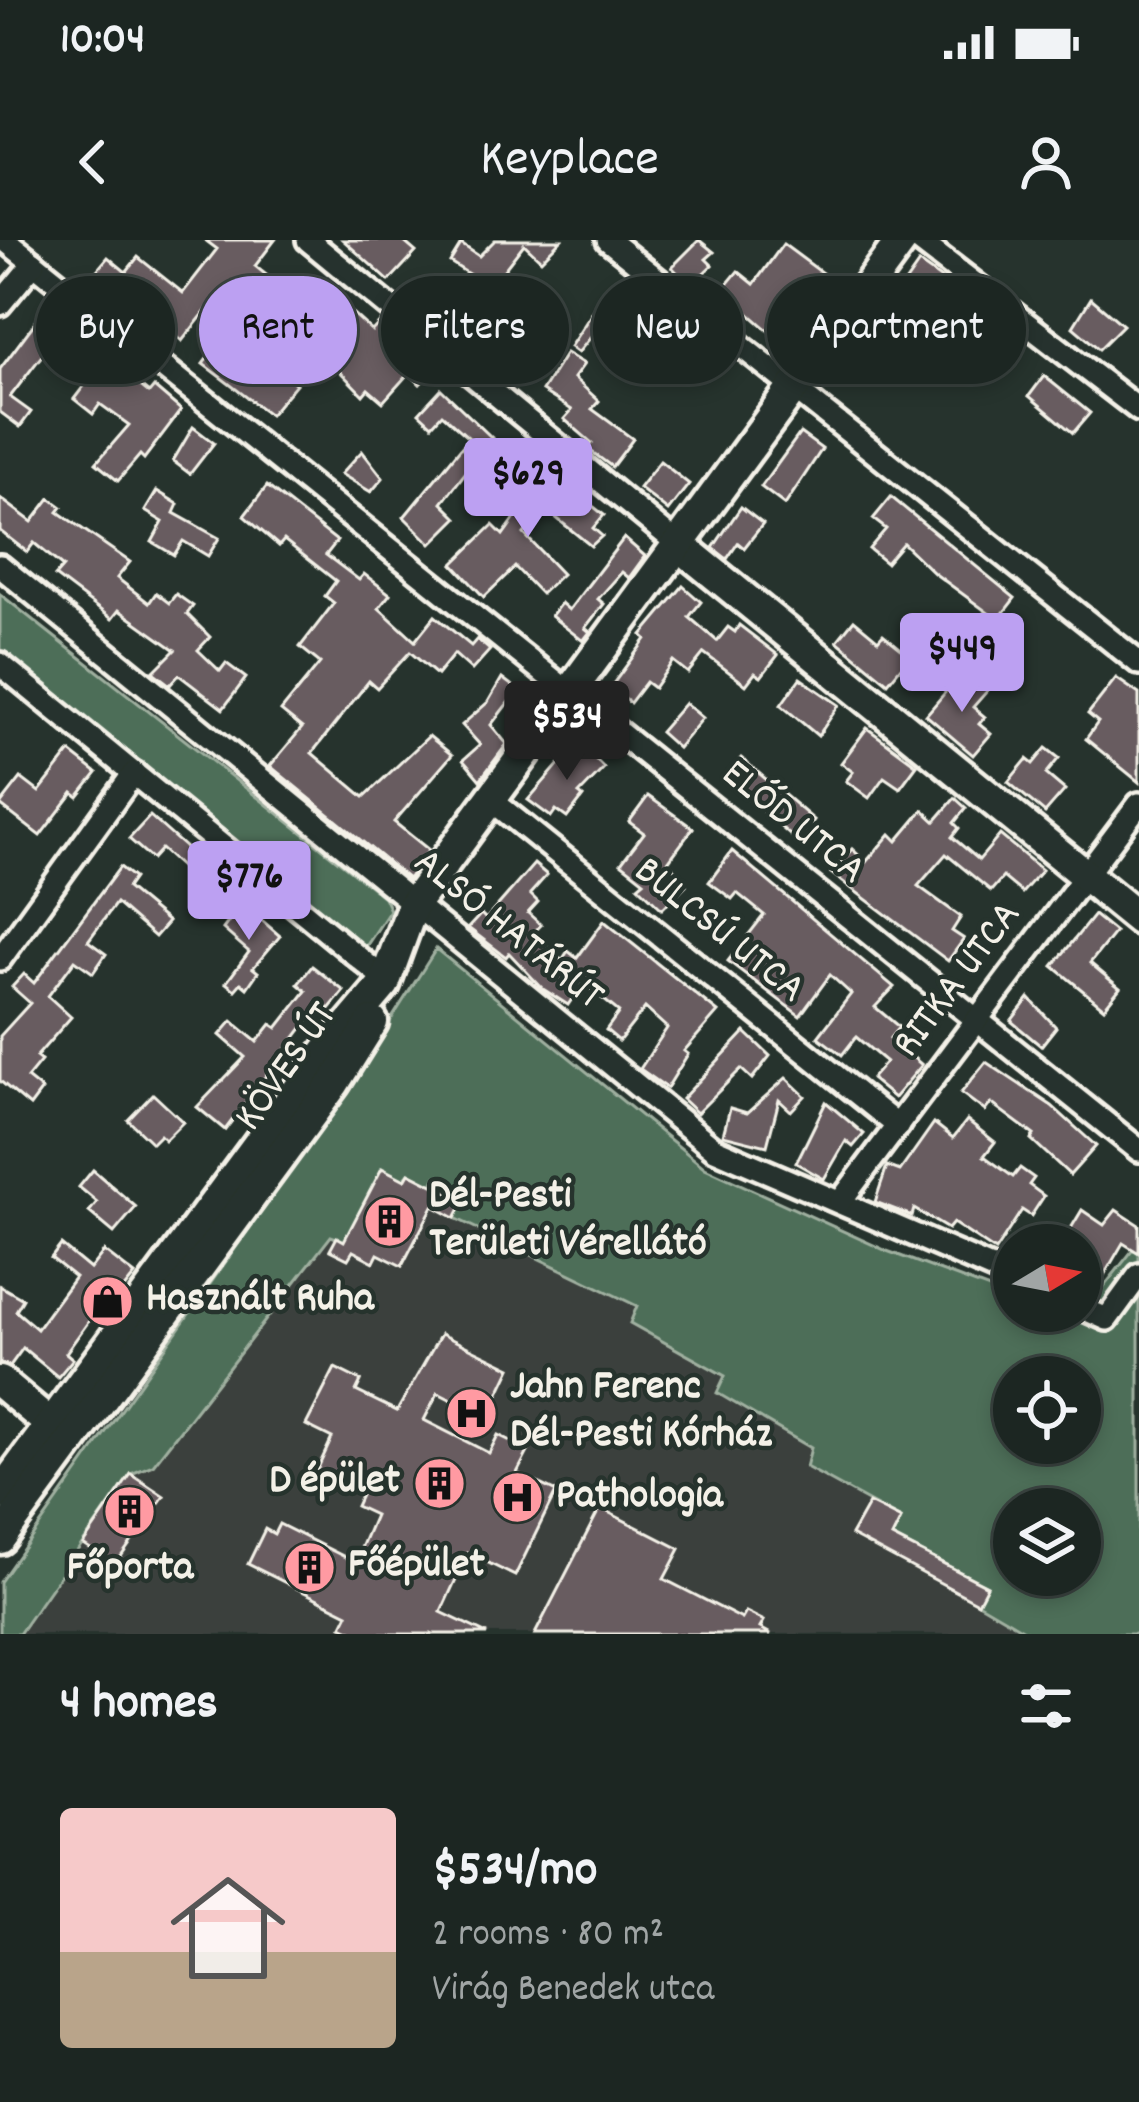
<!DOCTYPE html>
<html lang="en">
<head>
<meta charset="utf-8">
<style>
	body { margin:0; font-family:Dekko,sans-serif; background:#252e2a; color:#f1f3f6; height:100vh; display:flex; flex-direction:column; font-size:45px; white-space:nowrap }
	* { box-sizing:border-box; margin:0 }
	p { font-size:39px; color:#a0a5a5 }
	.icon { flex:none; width:66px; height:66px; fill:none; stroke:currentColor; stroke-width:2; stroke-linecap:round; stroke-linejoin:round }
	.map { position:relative; height:1394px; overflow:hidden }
	.side { display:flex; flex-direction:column; background:#1c2622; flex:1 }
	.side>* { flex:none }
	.hud { position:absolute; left:36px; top:36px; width:1068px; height:108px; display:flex; gap:24px }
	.needle { width:78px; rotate:80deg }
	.tools { position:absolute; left:993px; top:984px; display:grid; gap:24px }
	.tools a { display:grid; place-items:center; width:108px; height:108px; border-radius:50%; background:#1c2622; box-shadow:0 6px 18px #0003,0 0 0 3px #3a4340; font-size:60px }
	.price { position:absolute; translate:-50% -102px; padding:0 27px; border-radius:12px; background:#bca0f2; color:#111; font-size:39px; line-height:78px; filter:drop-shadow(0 3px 6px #0008) }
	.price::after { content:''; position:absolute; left:50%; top:72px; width:36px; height:27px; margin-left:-18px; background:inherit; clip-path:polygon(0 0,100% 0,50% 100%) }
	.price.on { background:#222; color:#fff }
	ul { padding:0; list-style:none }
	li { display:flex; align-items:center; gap:36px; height:300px; padding:0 60px }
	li+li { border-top:3px solid #3a4340 }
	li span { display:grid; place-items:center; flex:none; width:336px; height:240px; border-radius:12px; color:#555 }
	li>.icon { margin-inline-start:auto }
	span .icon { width:144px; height:144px; fill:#fffc; stroke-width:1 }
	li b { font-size:51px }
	h2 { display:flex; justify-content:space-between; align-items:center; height:144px; padding:0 60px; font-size:51px }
	.pill { padding:0 42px; border-radius:54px; background:#1c2622; box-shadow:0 6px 18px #0003,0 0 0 3px #3a4340; font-size:42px; line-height:108px }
	.pill.on { background:#bca0f2; color:#111 }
	.status { display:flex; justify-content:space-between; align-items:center; height:84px; padding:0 60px; background:#1c2622; direction:ltr }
	.status svg { height:33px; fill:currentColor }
	header { display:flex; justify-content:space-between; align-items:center; height:156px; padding:0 60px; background:#1c2622; font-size:54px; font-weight:600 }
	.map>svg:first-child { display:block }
	.built { fill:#3a3f3c }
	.green { fill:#4d6e59; stroke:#a0b0a0; stroke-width:3; fill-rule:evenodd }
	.building { fill:#675c60; stroke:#f4f1e8; stroke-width:3 }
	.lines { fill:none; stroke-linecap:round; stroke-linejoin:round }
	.street-casing { stroke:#f4f1e8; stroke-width:30 }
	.secondary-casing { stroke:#f4f1e8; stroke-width:39 }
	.street { stroke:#26332d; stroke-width:21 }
	.secondary { stroke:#26332d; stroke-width:30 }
	.labels { text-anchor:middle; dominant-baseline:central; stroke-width:9; stroke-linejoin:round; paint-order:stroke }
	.street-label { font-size:42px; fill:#f4f1e8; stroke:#26332d }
	.poi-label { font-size:42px; font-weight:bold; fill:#f4f1e8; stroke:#26332d; text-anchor:start }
</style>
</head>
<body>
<div class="status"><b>10:04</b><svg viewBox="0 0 49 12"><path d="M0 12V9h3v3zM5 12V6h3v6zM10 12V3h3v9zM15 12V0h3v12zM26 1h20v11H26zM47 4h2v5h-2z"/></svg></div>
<header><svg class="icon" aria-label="back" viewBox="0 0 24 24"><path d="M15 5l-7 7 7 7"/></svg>Keyplace<svg class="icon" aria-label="person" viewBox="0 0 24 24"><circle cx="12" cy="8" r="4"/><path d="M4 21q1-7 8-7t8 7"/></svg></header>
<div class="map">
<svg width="1139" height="1394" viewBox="0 0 1139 1394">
	<rect width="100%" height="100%" fill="#26332d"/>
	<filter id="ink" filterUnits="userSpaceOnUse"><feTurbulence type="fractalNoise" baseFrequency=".00833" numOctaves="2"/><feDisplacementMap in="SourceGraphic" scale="24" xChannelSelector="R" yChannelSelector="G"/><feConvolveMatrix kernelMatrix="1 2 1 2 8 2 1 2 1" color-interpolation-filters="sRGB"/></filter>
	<g filter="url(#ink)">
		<path class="built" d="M409,933L431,944L436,936L454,945L464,961L455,977L637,1067L630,1083L726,1137L717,1154L812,1209L804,1225L901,1279L893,1297L987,1346L978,1363L1031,1394H19L131,1234L153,1225L332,996L337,997Z"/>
		<g class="green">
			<path d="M0,354L384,657L390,670L365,708L0,419Z"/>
			<path d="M436,709L705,928L887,1011L1014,1058V1071H1049L1077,1081L1139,1002V1394H1031L978,1363L987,1346L892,1297L901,1279L806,1227L811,1208L717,1153L725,1136L630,1083L637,1066L455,978L464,961L450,953L453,944L436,937L432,945L409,933L345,1001L331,996L153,1225L131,1234L19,1394H0V1342L344,854ZM1014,1137H1080V1203H1014ZM1014,1269H1080V1335H1014Z"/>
		</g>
		<g class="building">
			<path d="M205,0H275L255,26L280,46L272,56L291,71L273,96L231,64L222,76L210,66L182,101L122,45L110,60L87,42L108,17L126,32L138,17L183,53L217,9Z"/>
			<path d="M343,0H402L416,12L389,41Z"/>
			<path d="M495,0H561L541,20L524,4L490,48L450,22L461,4L479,16Z"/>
			<path d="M699,0L714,12L706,19L712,25L690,46L672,27Z"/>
			<path d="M783,4L833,41L815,65L802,56L771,93L739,65L730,75L713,61L738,31L754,44Z"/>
			<path d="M919,23L967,57L962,64L1011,102L994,123L944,85L933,99L915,85L928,69L901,49Z"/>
			<path d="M608,48L637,68L620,88L607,77L578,113L570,107Z"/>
			<path d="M329,52L372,91L382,80L435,128L420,144L409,133L383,162L368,149L363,155L312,103L321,93L305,78Z"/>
			<path d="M1091,58L1123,85L1099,109L1073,87Z"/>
			<path d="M474,64L492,77L467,111L449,96Z"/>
			<path d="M45,69L149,153L154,147L181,170L144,219L140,215L118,241L96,223L129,185L100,164L93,174L74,159L84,146L43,114L10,157L31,172L20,187L0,172V129Z"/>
			<path d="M883,76L900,90L892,100L896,105L869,144L845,126Z"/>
			<path d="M520,92L538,106L515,136L497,122Z"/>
			<path d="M221,100L257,127L265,117L296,144L270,175L203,124Z"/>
			<path d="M566,113L584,124L574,138L599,161L592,169L633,199L612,227L588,209L592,203L564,179L572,170L542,151Z"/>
			<path d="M1044,136L1090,173L1073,193L1029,156Z"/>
			<path d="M441,149L492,198L442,263L457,278L431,304L404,277L469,198L442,174L432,185L419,173Z"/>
			<path d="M193,187L214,203L190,234L173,221Z"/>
			<path d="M800,193L822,209L785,265L761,247Z"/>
			<path d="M362,211L383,238L371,252L341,234Z"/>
			<path d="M660,221L689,244L668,271L639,248Z"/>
			<path d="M549,231L604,275L593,288L602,296L591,306L544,268L524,294L562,334L541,354L515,327L484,357L453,324L493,285L503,295Z"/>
			<path d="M267,246L337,301L326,315L359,340L364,334L390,354L379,368L415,401L435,376L471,406L477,399L490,410L472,430L454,414L437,435L410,412L377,448L369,441L312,513L364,557L429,496L452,515L394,582L429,610L408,639L270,526L302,488L281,471L320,423L300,407L334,363L325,356L336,341L284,300L279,306L244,276Z"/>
			<path d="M157,251L178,264L174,273L219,298L208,316L183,301L174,315L152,302L163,282L145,271Z"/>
			<path d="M891,257L1015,358L998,380L934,333L903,303L886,323L869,309L886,289L873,279Z"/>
			<path d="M0,258L32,282L50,258L62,267L58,272L130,322L117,338L149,363L156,353L169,363L176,354L193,366L187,374L210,397L198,410L220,431L226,423L246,438L223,469L179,435L170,445L153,432L175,410L119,370L112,379L55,336L63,327L34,303L27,312L0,291Z"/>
			<path d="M741,267L763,284L744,308L738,303L727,319L713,308Z"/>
			<path d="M624,298L645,316L629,338L622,332L598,359L604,364L585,388L590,392L583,401L551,376L561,363L569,370Z"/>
			<path d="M683,346L701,362L689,377L717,401L728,387L735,392L739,385L778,415L761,437L755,433L746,445L704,413L688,433L673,421L654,448L646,442L630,463L610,448L646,399L642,395Z"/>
			<path d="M854,380L878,400L883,394L910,416L888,443L837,401Z"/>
			<path d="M970,435L988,450L973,467L985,477L979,484L991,494L973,515L926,475L948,449L954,454Z"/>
			<path d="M502,438L518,450L491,485L507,504L480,540L463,520L480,505L462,485L488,462Z"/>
			<path d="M800,438L839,465L818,496L781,465Z"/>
			<path d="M1116,438L1139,454V542L1086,499L1098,482L1088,474Z"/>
			<path d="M685,463L703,478L678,508L660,492Z"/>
			<path d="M867,488L917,525L900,548L884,537L869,558L846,541L853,532L841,523Z"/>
			<path d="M578,502L604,528L579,554L583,557L567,578L556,570L551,577L528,560Z"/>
			<path d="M1046,508L1059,518L1046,534L1065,550L1045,573L1008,542L1027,519L1033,524Z"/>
			<path d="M70,512L97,533L78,557L73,553L40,596L0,565L21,538L39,552Z"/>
			<path d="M741,518L814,580L798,602L724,538Z"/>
			<path d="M648,556L693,588L668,622L686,645L662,669L638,646L644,641L621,623L644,593L629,582Z"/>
			<path d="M955,558L966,568L954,583L959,588L952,597L979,620L1000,595L1042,630L1022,653L1003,637L991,651L946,614L918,646L961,677L952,691L964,699L948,721L831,633L852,609L866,622L890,594L897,601L923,570L935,581Z"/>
			<path d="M150,576L195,616L183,629L161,609L152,619L129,599Z"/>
			<path d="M732,611L894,747L875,767L899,787L890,798L922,825L894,858L871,839L886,822L856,797L842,815L818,797L851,754L830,735L800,776L728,721L764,675L737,653L732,659L709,642Z"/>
			<path d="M534,624L547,635L530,654L538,662L528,673L541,685L532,694L562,720L568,711L577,718L604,681L718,772L684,811L688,814L667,848L640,829L667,788L645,768L619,801L606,790L619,772L583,743L568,765L543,749L509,713L506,717L468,688L481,674L486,679Z"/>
			<path d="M120,627L134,638L127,648L168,682L155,697L116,663L88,701L106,714L93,733L75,720L48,756L71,777L36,817L41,821L27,838L42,850L30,866L0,841V796L30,763L12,747L24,734L34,743Z"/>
			<path d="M242,663L280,696L253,728L258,732L247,748L241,743L235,750L226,743L249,712L223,689Z"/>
			<path d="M1094,675L1115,692L1090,723L1120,748L1104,768L1053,726Z"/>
			<path d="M312,726L344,751L329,769L321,763L225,890L197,867L245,817L220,795L232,781L257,802L271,784L277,788L306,751L298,744Z"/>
			<path d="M1029,758L1056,787L1041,806L1011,781Z"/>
			<path d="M745,792L770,816L752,839L741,829L697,873L682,859Z"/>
			<path d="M986,822L1052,866L1096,906L1070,935L1031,899L1034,895L991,863L985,871L961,853Z"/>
			<path d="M786,838L805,856L791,871L779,860L767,906L723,895L730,868L747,873Z"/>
			<path d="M153,854L183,882L165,900L160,895L152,903L128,880Z"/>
			<path d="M826,862L864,894L853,907L846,901L824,939L796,923Z"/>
			<path d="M967,880L995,902L984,916L1013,937L1020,928L1034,938L1029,945L1044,956L1031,976L1022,970L995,1011L953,983L948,989L914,969L912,976L875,962L887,926L900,931L934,883L953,898Z"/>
			<path d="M382,928L405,940L409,933L464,961L455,978L433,966L402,1026L378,1014L374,1022L353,1011L348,1019L330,1010L337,997L344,1001Z"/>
			<path d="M93,930L136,967L114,993L89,972L97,962L79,947Z"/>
			<path d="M1082,970L1104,985L1116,970L1139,985V1013L1123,1003L1096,1049L1080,1040V1005H1061Z"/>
			<path d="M61,1005L90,1029L104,1011L135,1035L105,1072L99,1067L66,1113L73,1119L58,1137L23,1108L10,1126L0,1123V1046L23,1059L16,1071L37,1089L75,1037L51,1018Z"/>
			<path d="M441,1094L511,1128L487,1178L438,1153L424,1180L489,1213L498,1195L529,1210L517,1233L556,1252L515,1336L468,1313L441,1372L487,1394H359L342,1386L348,1374L248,1324L265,1289L274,1294L279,1284L355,1322L375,1275L356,1266L362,1253L317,1230L332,1198L306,1185L335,1128L361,1141L356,1151L397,1171Z"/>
			<path d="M131,1234L164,1256L115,1325L83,1304Z"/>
			<path d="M869,1263L901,1279L892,1297L987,1346L978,1363L851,1295Z"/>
			<path d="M600,1268L680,1309L664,1339L742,1379L746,1372L764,1381L760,1388L771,1394H535Z"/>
		</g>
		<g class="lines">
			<defs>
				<g id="street">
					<path d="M5,0L1139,910"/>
					<path d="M308,0L679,305"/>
					<path d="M608,0L1139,423"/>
					<path d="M918,0L1139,170"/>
					<path d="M0,64L34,23"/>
					<path d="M0,326L715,909L1014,1038"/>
					<path d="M0,424L386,740"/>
					<path d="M490,559L898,886"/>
					<path d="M0,719L134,533"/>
					<path d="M840,962L1139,564"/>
					<path d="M1080,1067L1107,1079L1139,1035"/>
				</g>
				<g id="secondary">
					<path d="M679,305L1139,679"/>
					<path d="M0,1142L67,1198"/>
					<path d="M0,1254L327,811L384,744L413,665L902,0"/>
					<path d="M0,1298L334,843L372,782"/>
				</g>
			</defs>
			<use href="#street" class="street-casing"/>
			<use href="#secondary" class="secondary-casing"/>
			<use href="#street" class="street"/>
			<use href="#secondary" class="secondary"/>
		</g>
	</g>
	<defs>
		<symbol id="building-disc" viewBox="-11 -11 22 22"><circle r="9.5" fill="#ff9aa2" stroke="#26332d"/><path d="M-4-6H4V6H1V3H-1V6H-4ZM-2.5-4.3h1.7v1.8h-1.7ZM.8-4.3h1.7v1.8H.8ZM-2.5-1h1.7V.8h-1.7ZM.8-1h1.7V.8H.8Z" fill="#111"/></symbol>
		<symbol id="shop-disc" viewBox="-11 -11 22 22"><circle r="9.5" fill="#ff9aa2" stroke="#26332d"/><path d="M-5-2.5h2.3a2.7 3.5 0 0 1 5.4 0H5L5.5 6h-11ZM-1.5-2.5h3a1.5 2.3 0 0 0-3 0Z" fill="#111"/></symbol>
		<symbol id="hospital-disc" viewBox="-11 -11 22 22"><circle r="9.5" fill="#ff9aa2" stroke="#26332d"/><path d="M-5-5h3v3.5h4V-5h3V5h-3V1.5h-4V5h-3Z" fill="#111"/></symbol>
	</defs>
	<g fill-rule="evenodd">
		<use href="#building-disc" x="360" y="952" width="59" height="59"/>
		<use href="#shop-disc" x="78" y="1032" width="59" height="59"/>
		<use href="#hospital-disc" x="442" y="1144" width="59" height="59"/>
		<use href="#building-disc" x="410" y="1214" width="59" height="59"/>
		<use href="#hospital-disc" x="488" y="1228" width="59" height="59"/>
		<use href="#building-disc" x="100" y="1242" width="59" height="59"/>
		<use href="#building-disc" x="280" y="1298" width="59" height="59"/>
	</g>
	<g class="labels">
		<g class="street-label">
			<text transform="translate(792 584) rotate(39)">ELŐD UTCA</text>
			<text transform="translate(507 691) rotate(39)">ALSÓ HATÁRÚT</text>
			<text transform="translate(718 692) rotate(39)">BULCSÚ UTCA</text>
			<text transform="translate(959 741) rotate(-53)">RITKA UTCA</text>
			<text transform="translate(288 828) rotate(-55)">KÖVES ÚT</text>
		</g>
		<g class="poi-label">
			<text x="429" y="958">Dél-Pesti<tspan x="429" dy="48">Területi Vérellátó</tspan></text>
			<text x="146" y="1061">Használt Ruha</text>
			<text x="510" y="1149">Jahn Ferenc<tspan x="510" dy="48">Dél-Pesti Kórház</tspan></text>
			<text x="400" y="1243" text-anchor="end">D épület</text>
			<text x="556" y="1258">Pathologia</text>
			<text x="348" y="1327">Főépület</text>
			<text x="130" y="1330" text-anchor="middle">Főporta</text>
		</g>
	</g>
</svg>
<div class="tools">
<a><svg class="needle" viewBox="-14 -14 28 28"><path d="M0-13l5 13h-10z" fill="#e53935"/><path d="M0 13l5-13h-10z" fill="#a0a5a5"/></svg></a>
<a><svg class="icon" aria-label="locate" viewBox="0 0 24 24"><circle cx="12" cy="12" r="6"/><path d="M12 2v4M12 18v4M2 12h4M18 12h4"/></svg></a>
<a><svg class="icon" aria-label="layers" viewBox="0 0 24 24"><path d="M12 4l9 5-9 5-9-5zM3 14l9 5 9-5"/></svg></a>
</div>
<b class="price" style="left:528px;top:300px">$629</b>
<b class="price" style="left:962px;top:475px">$449</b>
<b class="price on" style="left:567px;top:543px">$534</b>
<b class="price" style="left:249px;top:703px">$776</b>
<div class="hud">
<a class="pill">Buy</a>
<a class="pill on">Rent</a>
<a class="pill">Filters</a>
<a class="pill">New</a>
<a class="pill">Apartment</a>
</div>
</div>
<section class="side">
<h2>4 homes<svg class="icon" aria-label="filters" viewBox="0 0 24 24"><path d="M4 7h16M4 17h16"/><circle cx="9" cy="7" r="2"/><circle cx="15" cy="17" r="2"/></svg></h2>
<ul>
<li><span style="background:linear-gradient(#f6c9c9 60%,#b9a48a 0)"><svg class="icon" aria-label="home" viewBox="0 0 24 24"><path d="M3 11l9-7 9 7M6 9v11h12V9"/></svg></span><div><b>$534/mo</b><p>2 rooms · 80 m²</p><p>Virág Benedek utca</p></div></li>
</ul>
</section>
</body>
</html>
